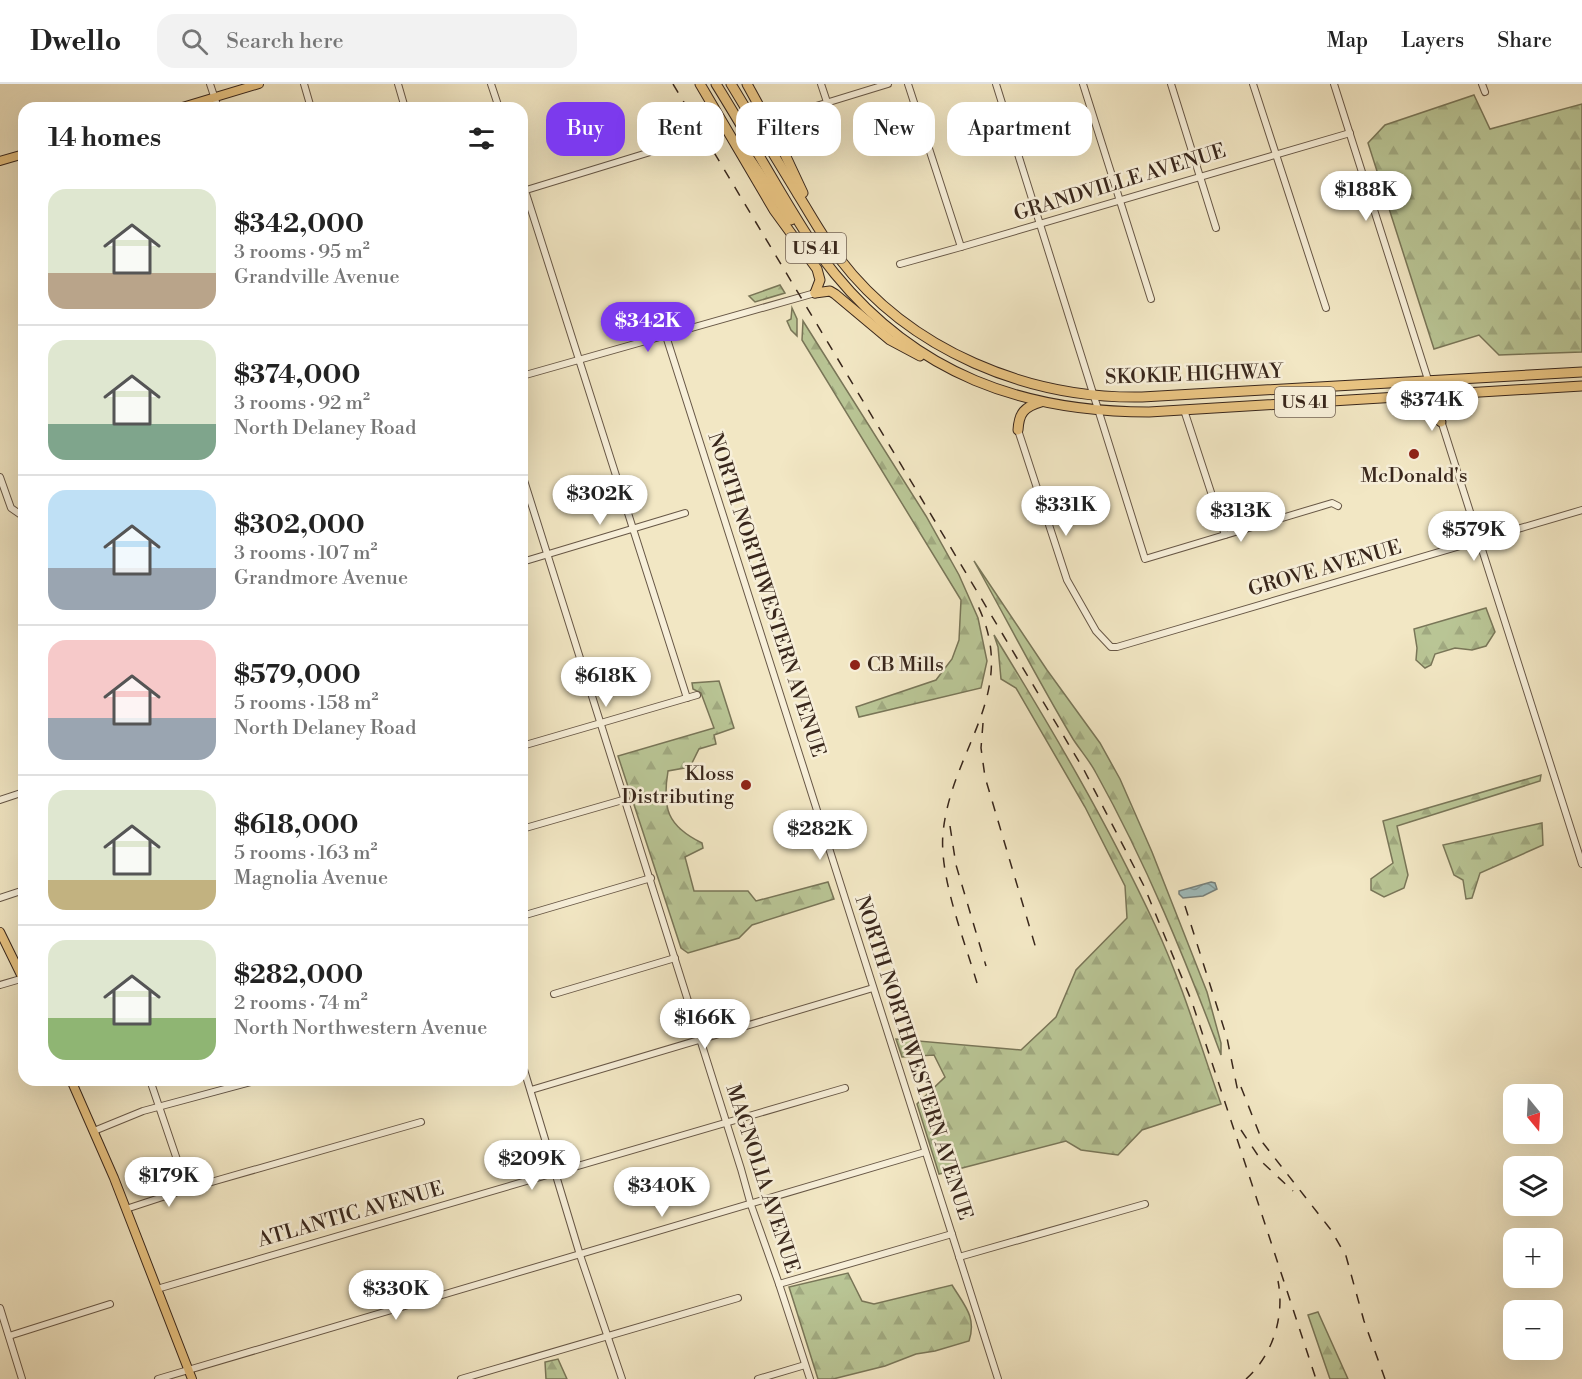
<!DOCTYPE html>
<html lang="en">
<head>
<meta charset="utf-8">
<style>
	body { margin:0; font-family:"Libre Bodoni",serif; background:#f2f2f2; color:#222; height:100vh; display:flex; flex-direction:column; font-size:22px; white-space:nowrap }
	* { box-sizing:border-box; margin:0 }
	p { font-size:20px; color:#767676 }
	.icon { flex:none; width:33px; height:33px; fill:none; stroke:currentColor; stroke-width:2; stroke-linecap:round; stroke-linejoin:round }
	.map { position:relative; flex:1; overflow:hidden }
	.details { position:absolute; left:18px; top:18px; width:510px; height:984px; display:flex; flex-direction:column; background:#fff; border-radius:18px; box-shadow:0 6px 24px #0002 }
	.details>* { flex:none }
	.banner { position:absolute; left:546px; top:18px; width:570px; height:54px; display:flex; gap:12px }
	.needle { width:39px; rotate:162deg }
	.fabs { position:absolute; left:1503px; top:1000px; display:grid; gap:12px }
	.fabs a { display:grid; place-items:center; width:60px; height:60px; border-radius:12px; background:#fff; box-shadow:0 6px 24px #0002; font-size:30px }
	.price { position:absolute; translate:-50% -51px; padding:0 14px; border-radius:21px; background:#fff; color:#222; font-size:20px; line-height:39px; filter:drop-shadow(0 2px 3px #0008) }
	.price::after { content:''; position:absolute; left:50%; top:36px; width:18px; height:14px; margin-left:-9px; background:inherit; clip-path:polygon(0 0,100% 0,50% 100%) }
	.price.on { background:#7c3aed; color:#fff }
	ul { padding:0; list-style:none }
	li { display:flex; align-items:center; gap:18px; height:150px; padding:0 30px }
	li+li { border-top:2px solid #e0e0e0 }
	li span { display:grid; place-items:center; flex:none; width:168px; height:120px; border-radius:18px; color:#555 }
	li>.icon { margin-inline-start:auto }
	span .icon { width:72px; height:72px; fill:#fffc; stroke-width:1 }
	li b { font-size:26px }
	h2 { display:flex; justify-content:space-between; align-items:center; height:72px; padding:0 30px; font-size:26px }
	.tag { padding:0 21px; border-radius:18px; background:#fff; box-shadow:0 6px 24px #0002; font-size:21px; line-height:54px }
	.tag.on { background:#7c3aed; color:#fff }
	header { display:flex; align-items:center; gap:36px; box-sizing:border-box; height:84px; padding:0 30px; background:#fff; border-bottom:2px solid #e0e0e0 }
	header strong { font-size:28px }
	nav { display:flex; gap:33px; margin-inline-start:auto; font-size:21px }
	.search { width:420px; height:54px; background:#f2f2f2; display:flex; align-items:center; gap:15px; box-sizing:border-box; padding:0 21px; border-radius:18px; color:#767676; font-size:22px }
	.map>svg:first-child { display:block }
	.forest { fill:url(#forest-firs); stroke:#797658; stroke-width:1.5 }
	.water { fill:url(#water-waves); stroke:#76817d; stroke-width:1.5 }
	.lines { fill:none; stroke-linecap:round; stroke-linejoin:round }
	.minor-casing { stroke:#675746; stroke-width:8 }
	.major-casing { stroke:#39271c; stroke-width:10 }
	.highway-casing { stroke:#39271c; stroke-width:11 }
	.minor { stroke:#f7efd9; stroke-width:6 }
	.major { stroke:#e9c482; stroke-width:8 }
	.highway { stroke:#e9c482; stroke-width:9 }
	.rail { stroke:#39271c; stroke-width:1.5; stroke-dasharray:10 10; stroke-linecap:butt }
	.poi-dot { fill:#8f2418; stroke:#f7efd9; stroke-width:2 }
	.labels { text-anchor:middle; dominant-baseline:central; stroke-width:5; stroke-linejoin:round; paint-order:stroke }
	.shield { fill:#f7efd9; stroke:#726355; stroke-width:1.5 }
	.shield-label { font-size:18px; font-weight:bold; fill:#39271c }
	.street-label { font-size:20px; fill:#39271c; stroke:#f7efd9 }
	.poi-label { font-size:20px; fill:#39271c; stroke:#f7efd9 }
</style>
</head>
<body>
<header>
<strong>Dwello</strong>
<div class="search"><svg class="icon" aria-label="search" viewBox="0 0 24 24"><circle cx="10" cy="10" r="6"/><path d="M15 15l6 6"/></svg>Search here</div>
<nav><a>Map</a><a>Layers</a><a>Share</a></nav>
</header>
<div class="map">
<svg width="1582" height="1295" viewBox="0 0 1582 1295">
	<defs>
		<pattern id="forest-firs" width="22" height="20" patternUnits="userSpaceOnUse" patternTransform="scale(1.5)"><rect width="22" height="20" fill="#b9c595"/><path d="M5 1l3.5 6h-7zM16 11l3.5 6h-7z" fill="#a0a980"/></pattern>
		<pattern id="water-waves" width="16" height="10" patternUnits="userSpaceOnUse" patternTransform="scale(1.5)"><rect width="16" height="10" fill="#9fbdbe"/><path d="M0 5q4-4 8 0t8 0" fill="none" stroke="#839a9a"/></pattern>
	</defs>
	<rect width="100%" height="100%" fill="#f2e7c4"/>
	<filter id="stains"><feTurbulence type="fractalNoise" baseFrequency=".00333" numOctaves="4"/><feColorMatrix values="0 0 0 0 .2 0 0 0 0 .09 0 0 0 0 .02 0 0 0 .5 -.17"/></filter>
	<radialGradient id="worn" r=".72"><stop offset=".6" stop-color="#630" stop-opacity="0"/><stop offset="1" stop-color="#630" stop-opacity=".3"/></radialGradient>
	<g class="forest">
		<path d="M1474,11L1490,45L1582,20V268L1499,271L1479,251L1434,265L1368,59L1385,41Z"/>
		<path d="M780,201L785,209L755,218L749,212Z"/>
		<path d="M792,224L797,235V252L791,246L787,237L791,235Z"/>
		<path d="M803,237L926,432L959,491L978,534L987,577L981,604L859,633L856,623L936,596L952,575L959,556L961,516L802,256Z"/>
		<path d="M974,477L1047,586L1100,659L1120,695L1152,768L1207,908L1221,959V971C1185,874 1146,779 1096,689C1090,677 1080,666 1073,655C1038,597 1007,536 974,477Z"/>
		<path d="M1486,524L1495,548L1486,562L1472,566L1455,564L1435,570L1431,581L1425,584L1416,576L1417,564L1414,545Z"/>
		<path d="M994,551C1052,645 1108,740 1155,841C1182,899 1200,960 1221,1020L1142,1046L1118,1071L1081,1066L1066,1057L939,1090L917,1020L945,993L934,971L902,973L896,955L1021,966L1056,933L1076,886L1127,834L1125,802L1085,723L1016,604L1001,595L998,563Z"/>
		<path d="M719,597L734,644L714,651L716,660L699,665L690,683L668,687C662,724 667,742 702,759L703,764L685,773L694,807H748L756,817L828,798L834,815L752,841L739,854L688,869L681,864L618,672L714,644L701,609L693,605L692,599Z"/>
		<path d="M1541,691L1540,697L1397,742L1408,791L1404,804L1384,813L1371,806V795L1393,779L1383,737Z"/>
		<path d="M1542,739L1543,761L1480,789L1472,814L1466,815L1463,796L1454,791L1443,761Z"/>
		<path d="M848,1189L862,1217L874,1220L952,1201C964,1221 977,1233 969,1257L935,1267L916,1270L885,1282L833,1295H818L789,1203Z"/>
		<path d="M1318,1228L1348,1295H1330L1308,1231Z"/>
		<path d="M558,1275L567,1295H546L545,1278Z"/>
	</g>
	<path class="water" d="M1211,798L1215,799L1217,805L1203,812L1183,814L1179,810V807Z"/>
	<g class="lines">
		<defs>
			<g id="minor">
				<path d="M210,0L218,24"/>
				<path d="M304,0L311,24"/>
				<path d="M398,0L405,24"/>
				<path d="M491,0L499,24"/>
				<path d="M821,0L827,18"/>
				<path d="M908,0L961,163"/>
				<path d="M996,0L1145,475L1332,419L1338,422"/>
				<path d="M1083,0L1151,215"/>
				<path d="M1171,0L1216,144"/>
				<path d="M1253,0L1326,224"/>
				<path d="M1334,0L1582,780"/>
				<path d="M1482,0L1485,8"/>
				<path d="M777,34L888,0"/>
				<path d="M522,97L687,614"/>
				<path d="M523,107L670,62L676,51L665,25"/>
				<path d="M900,180L961,163L1350,49"/>
				<path d="M666,252L998,1295"/>
				<path d="M522,292L815,209"/>
				<path d="M1184,326L1225,451"/>
				<path d="M1018,346L1067,496L1096,547L1111,563H1117L1582,426"/>
				<path d="M522,390L741,1085L751,1121L779,1200L810,1295"/>
				<path d="M0,393L11,424L24,433"/>
				<path d="M522,478L685,429"/>
				<path d="M522,662L697,611"/>
				<path d="M0,716L24,708"/>
				<path d="M522,745L626,715"/>
				<path d="M0,814L24,806"/>
				<path d="M522,832L651,794"/>
				<path d="M0,901L24,894"/>
				<path d="M554,910L675,874"/>
				<path d="M522,979L580,1171L622,1295"/>
				<path d="M150,996L187,1105"/>
				<path d="M531,1006L873,904"/>
				<path d="M94,1047L143,1027L258,996"/>
				<path d="M126,1125L187,1105L421,1038"/>
				<path d="M959,1173L1145,1120"/>
				<path d="M779,1200L952,1150"/>
				<path d="M157,1205L845,1004"/>
				<path d="M0,1224L22,1295"/>
				<path d="M9,1252L110,1220"/>
				<path d="M158,1295L925,1068"/>
				<path d="M461,1295L738,1214"/>
				<path d="M758,1295L805,1281"/>
			</g>
			<g id="major">
				<path d="M179,24L259,0"/>
				<path d="M0,77L24,70"/>
				<path d="M0,848L24,897"/>
				<path d="M71,996L114,1094L192,1295"/>
			</g>
			<g id="highway">
				<path d="M700,0L774,126L817,185L820,196L815,209"/>
				<path d="M716,0C737,34 757,68 777,102C795,132 813,163 835,190C917,290 1022,328 1149,328L1582,302"/>
				<path d="M731,0C753,36 775,73 797,109C811,131 823,154 839,174C910,267 1028,315 1142,313L1582,288"/>
				<path d="M747,0L781,62L803,109"/>
				<path d="M747,71L791,136"/>
				<path d="M815,209L830,207L835,210L890,256L920,272"/>
				<path d="M1402,315L1424,323L1441,338"/>
				<path d="M1018,346C1019,329 1024,323 1041,318"/>
			</g>
		</defs>
		<use href="#minor" class="minor-casing"/>
		<use href="#major" class="major-casing"/>
		<use href="#highway" class="highway-casing"/>
		<use href="#minor" class="minor"/>
		<use href="#major" class="major"/>
		<use href="#highway" class="highway"/>
		<g class="rail">
			<path d="M673,0L1084,686L1144,802L1192,918L1316,1295"/>
			<path d="M983,639L981,664L985,693L1037,868"/>
			<path d="M950,742L956,781L986,882"/>
			<path d="M1185,822L1227,954L1239,1013"/>
			<path d="M977,899C964,855 939,793 943,749C951,665 1020,610 978,522"/>
			<path d="M1241,1003L1263,1059L1331,1146L1346,1172L1364,1237L1385,1295"/>
			<path d="M1241,1046L1263,1079L1293,1107"/>
			<path d="M1246,1295C1273,1271 1285,1232 1278,1197"/>
		</g>
	</g>
	<g class="poi-dot">
		<circle cx="1414" cy="370" r="6"/>
		<circle cx="855" cy="581" r="6"/>
		<circle cx="746" cy="701" r="6"/>
	</g>
	<g class="labels">
		<g class="shield">
			<rect x="786" y="149" width="60" height="30" rx="4.5"/>
			<rect x="1275" y="303" width="60" height="30" rx="4.5"/>
		</g>
		<g class="shield-label">
			<text x="816" y="164">US 41</text>
			<text x="1305" y="318">US 41</text>
		</g>
		<g class="street-label">
			<text transform="translate(1120 99) rotate(-17)">GRANDVILLE AVENUE</text>
			<text transform="translate(1194 291) rotate(-2)">SKOKIE HIGHWAY</text>
			<text transform="translate(1325 485) rotate(-16)">GROVE AVENUE</text>
			<text transform="translate(766 511) rotate(72)">NORTH NORTHWESTERN AVENUE</text>
			<text transform="translate(913 974) rotate(72)">NORTH NORTHWESTERN AVENUE</text>
			<text transform="translate(762 1095) rotate(72)">MAGNOLIA AVENUE</text>
			<text transform="translate(351 1131) rotate(-16)">ATLANTIC AVENUE</text>
		</g>
		<g class="poi-label">
			<text x="1414" y="392">McDonald's</text>
			<text x="867" y="581" text-anchor="start">CB Mills</text>
			<text x="734" y="690" text-anchor="end">Kloss<tspan x="734" dy="23">Distributing</tspan></text>
		</g>
	</g>
	<rect width="100%" height="100%" filter="url(#stains)"/>
	<rect width="100%" height="100%" fill="url(#worn)"/>
</svg>
<div class="fabs">
<a><svg class="needle" viewBox="-14 -14 28 28"><path d="M0-13l5 13h-10z" fill="#e53935"/><path d="M0 13l5-13h-10z" fill="#767676"/></svg></a>
<a><svg class="icon" aria-label="layers" viewBox="0 0 24 24"><path d="M12 4l9 5-9 5-9-5zM3 14l9 5 9-5"/></svg></a>
<a>+</a>
<a>−</a>
</div>
<b class="price" style="left:1366px;top:138px">$188K</b>
<b class="price on" style="left:648px;top:269px">$342K</b>
<b class="price" style="left:1432px;top:348px">$374K</b>
<b class="price" style="left:600px;top:442px">$302K</b>
<b class="price" style="left:1066px;top:453px">$331K</b>
<b class="price" style="left:1241px;top:459px">$313K</b>
<b class="price" style="left:1474px;top:478px">$579K</b>
<b class="price" style="left:606px;top:624px">$618K</b>
<b class="price" style="left:820px;top:777px">$282K</b>
<b class="price" style="left:705px;top:966px">$166K</b>
<b class="price" style="left:532px;top:1107px">$209K</b>
<b class="price" style="left:169px;top:1124px">$179K</b>
<b class="price" style="left:662px;top:1134px">$340K</b>
<b class="price" style="left:396px;top:1237px">$330K</b>
<div class="banner">
<a class="tag on">Buy</a>
<a class="tag">Rent</a>
<a class="tag">Filters</a>
<a class="tag">New</a>
<a class="tag">Apartment</a>
</div>
<section class="details">
<h2>14 homes<svg class="icon" aria-label="filters" viewBox="0 0 24 24"><path d="M4 7h16M4 17h16"/><circle cx="9" cy="7" r="2"/><circle cx="15" cy="17" r="2"/></svg></h2>
<ul>
<li><span style="background:linear-gradient(#dfe7d0 70%,#b9a48a 0)"><svg class="icon" aria-label="home" viewBox="0 0 24 24"><path d="M3 11l9-7 9 7M6 9v11h12V9"/></svg></span><div><b>$342,000</b><p>3 rooms · 95 m²</p><p>Grandville Avenue</p></div></li>
<li><span style="background:linear-gradient(#dfe7d0 70%,#7fa58c 0)"><svg class="icon" aria-label="home" viewBox="0 0 24 24"><path d="M3 11l9-7 9 7M6 9v11h12V9"/></svg></span><div><b>$374,000</b><p>3 rooms · 92 m²</p><p>North Delaney Road</p></div></li>
<li><span style="background:linear-gradient(#bfe0f5 65%,#9aa5b1 0)"><svg class="icon" aria-label="home" viewBox="0 0 24 24"><path d="M3 11l9-7 9 7M6 9v11h12V9"/></svg></span><div><b>$302,000</b><p>3 rooms · 107 m²</p><p>Grandmore Avenue</p></div></li>
<li><span style="background:linear-gradient(#f6c9c9 65%,#9aa5b1 0)"><svg class="icon" aria-label="home" viewBox="0 0 24 24"><path d="M3 11l9-7 9 7M6 9v11h12V9"/></svg></span><div><b>$579,000</b><p>5 rooms · 158 m²</p><p>North Delaney Road</p></div></li>
<li><span style="background:linear-gradient(#dfe7d0 75%,#c2b280 0)"><svg class="icon" aria-label="home" viewBox="0 0 24 24"><path d="M3 11l9-7 9 7M6 9v11h12V9"/></svg></span><div><b>$618,000</b><p>5 rooms · 163 m²</p><p>Magnolia Avenue</p></div></li>
<li><span style="background:linear-gradient(#dfe7d0 65%,#8fb573 0)"><svg class="icon" aria-label="home" viewBox="0 0 24 24"><path d="M3 11l9-7 9 7M6 9v11h12V9"/></svg></span><div><b>$282,000</b><p>2 rooms · 74 m²</p><p>North Northwestern Avenue</p></div></li>
</ul>
</section>
</div>
</body>
</html>
